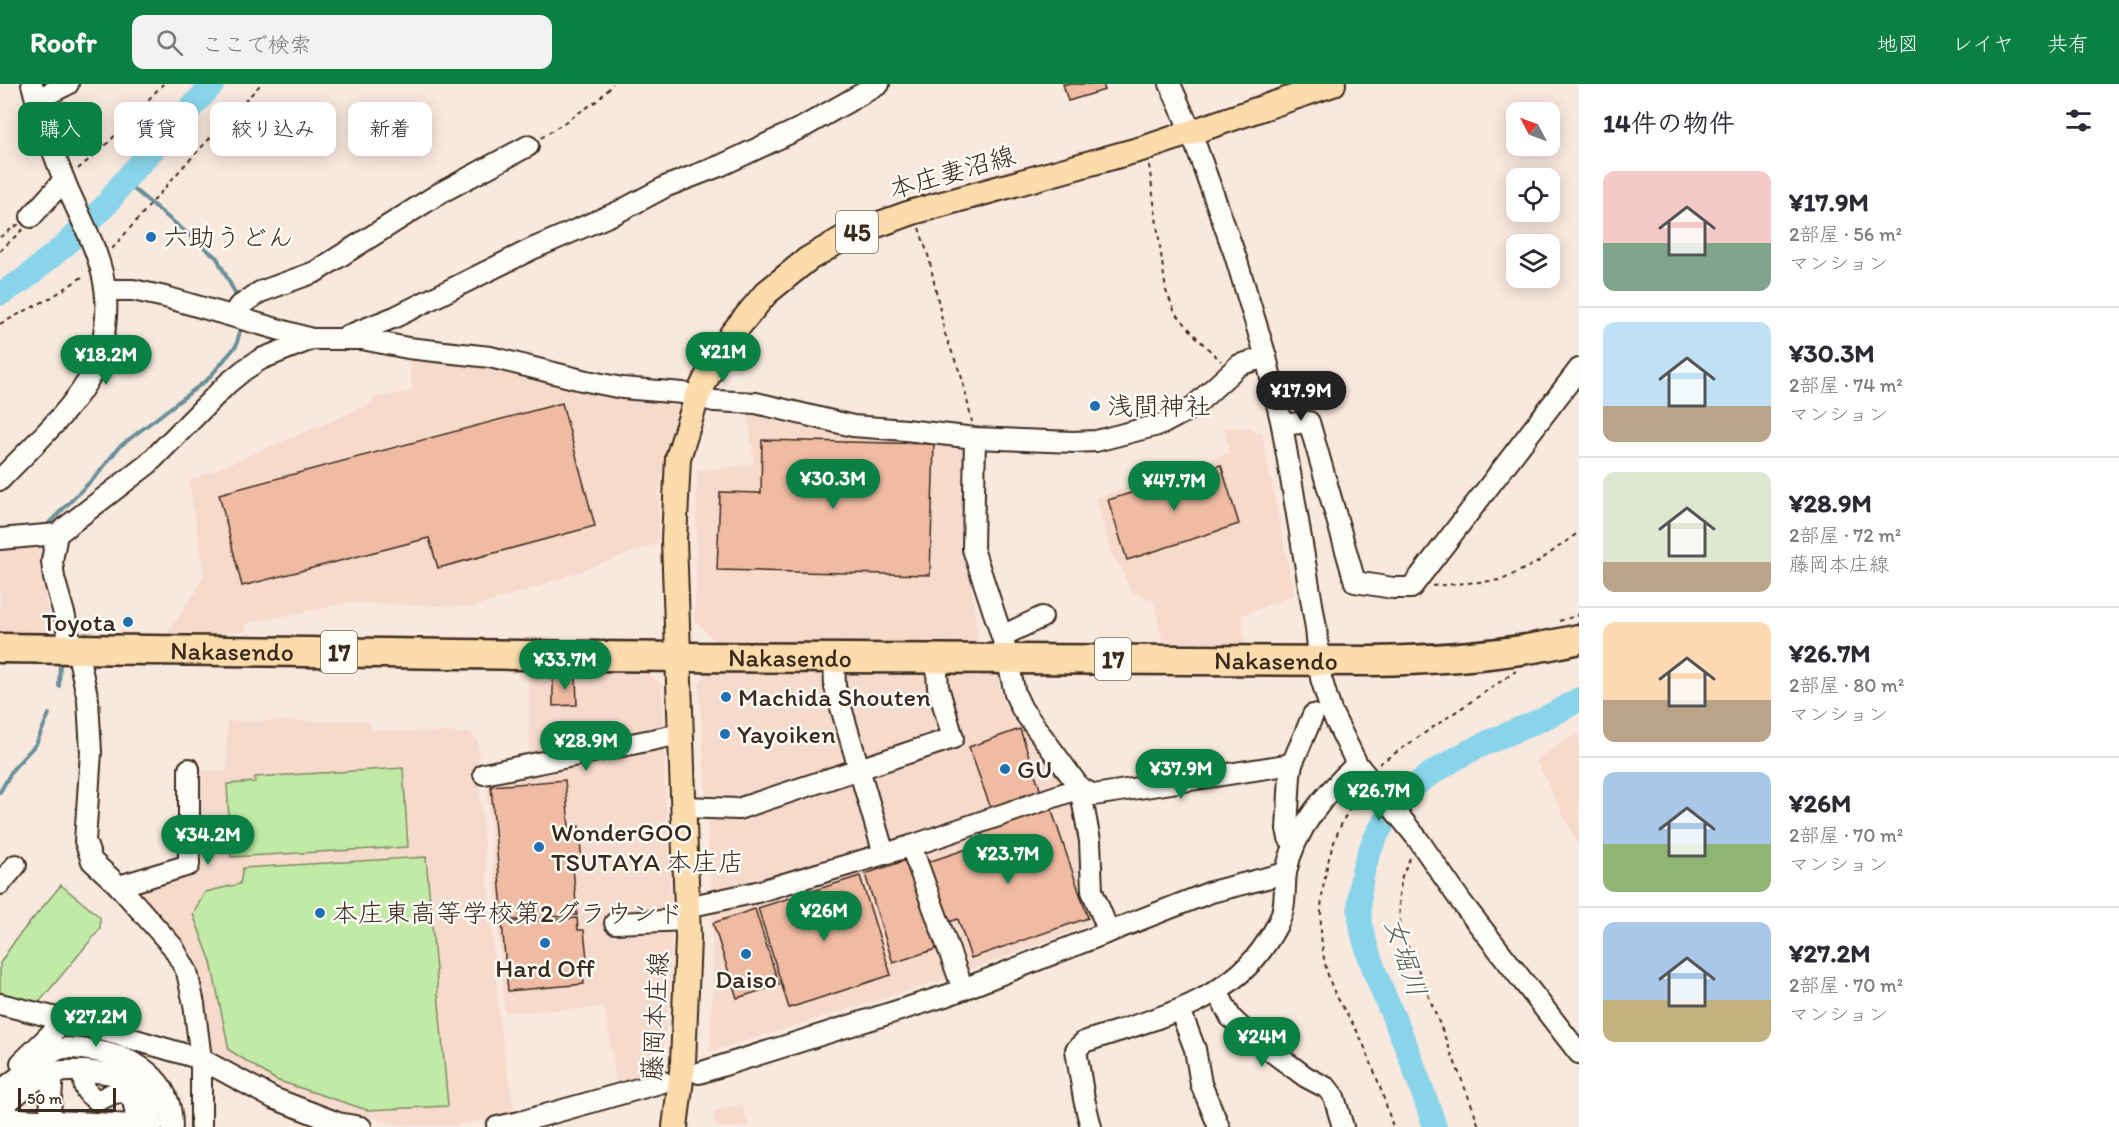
<!DOCTYPE html>
<html lang="ja">
<head>
<meta charset="utf-8">
<style>
	body { margin:0; font-family:Itim,"Klee One",sans-serif; background:#f2f2f3; color:#2b2b33; height:100vh; display:flex; flex-direction:column; font-size:22px; white-space:nowrap }
	* { box-sizing:border-box; margin:0 }
	p { font-size:20px; color:#7c7c81 }
	.icon { flex:none; width:33px; height:33px; fill:none; stroke:currentColor; stroke-width:2; stroke-linecap:round; stroke-linejoin:round }
	.map { position:relative; flex:1; overflow:hidden }
	.drawer { display:flex; flex-direction:column; background:#fff; width:540px }
	.drawer>* { flex:none }
	.guide { position:absolute; left:18px; top:18px; width:570px; height:54px; display:flex; gap:12px }
	.needle { width:39px; rotate:311deg }
	.controls { position:absolute; left:1506px; top:18px; display:grid; gap:12px }
	.controls a { display:grid; place-items:center; width:54px; height:54px; border-radius:12px; background:#fff; box-shadow:0 3px 15px #0003; font-size:30px }
	.scale { position:absolute; left:18px; bottom:15px; width:98px; box-sizing:border-box; padding-left:6px; border:3px solid #3b2a1e; border-top:0; font-size:16px; line-height:21px; white-space:nowrap; color:#3b2a1e; -webkit-text-stroke:4px #fdfcf7; paint-order:stroke }
	.price { position:absolute; translate:-50% -51px; padding:0 14px; border-radius:21px; background:#0b8043; color:#fff; font-size:20px; line-height:39px; filter:drop-shadow(0 2px 3px #0008) }
	.price::after { content:''; position:absolute; left:50%; top:36px; width:18px; height:14px; margin-left:-9px; background:inherit; clip-path:polygon(0 0,100% 0,50% 100%) }
	.price.active { background:#222; color:#fff }
	ul { padding:0; list-style:none }
	li { display:flex; align-items:center; gap:18px; height:150px; padding:0 24px }
	li+li { border-top:2px solid #e1e1e2 }
	li span { display:grid; place-items:center; flex:none; width:168px; height:120px; border-radius:12px; color:#555 }
	li>.icon { margin-inline-start:auto }
	span .icon { width:72px; height:72px; fill:#fffc; stroke-width:1 }
	li b { font-size:26px }
	h2 { display:flex; justify-content:space-between; align-items:center; height:72px; padding:0 24px; font-size:26px }
	.pill { padding:0 21px; border-radius:12px; background:#fff; box-shadow:0 3px 15px #0003; font-size:21px; line-height:54px }
	.pill.active { background:#0b8043; color:#fff }
	header { display:flex; align-items:center; gap:36px; box-sizing:border-box; height:84px; padding:0 30px; background:#0b8043; color:#fff }
	header strong { font-size:28px }
	nav { display:flex; gap:33px; margin-inline-start:auto; font-size:21px }
	.search { width:420px; height:54px; background:#f2f2f3; display:flex; align-items:center; gap:15px; box-sizing:border-box; padding:0 21px; border-radius:12px; color:#7c7c81; font-size:22px }
	main { display:flex; flex:1; min-height:0 }
	.map>svg:first-child { display:block }
	.built { fill:#f6dacc }
	.green { fill:#c1eaa6; stroke:#7e8a62; stroke-width:1.5 }
	.lines { fill:none; stroke-linecap:round; stroke-linejoin:round }
	.stream { stroke:#6a9098; stroke-width:4 }
	.river { stroke:#8ad4ea; stroke-width:24 }
	.building { fill:#f0bba3; stroke:#3b2a1e; stroke-width:1.5 }
	.minor-casing { stroke:#3b2a1e; stroke-width:24 }
	.major-casing { stroke:#3b2a1e; stroke-width:28 }
	.highway-casing { stroke:#3b2a1e; stroke-width:33 }
	.path { stroke:#3b2a1e; stroke-width:2; stroke-dasharray:4.5 4.5; stroke-linecap:butt }
	.minor { stroke:#fdfcf7; stroke-width:20 }
	.major { stroke:#fcdcac; stroke-width:24 }
	.highway { stroke:#fcdcac; stroke-width:28 }
	.poi-dot { fill:#1f6fb2; stroke:#fdfcf7; stroke-width:2 }
	.labels { text-anchor:middle; dominant-baseline:central; stroke-width:5; stroke-linejoin:round; paint-order:stroke }
	.shield { fill:#fdfcf7; stroke:#75695f; stroke-width:1.5 }
	.shield-label { font-size:24px; font-weight:bold; fill:#3b2a1e }
	.street-label { font-size:26px; fill:#3b2a1e; stroke:#fdfcf7 }
	.poi-label { font-size:26px; fill:#3b2a1e; stroke:#fdfcf7; text-anchor:start }
	.water-label { font-size:27px; font-style:italic; fill:#535d5b; stroke:#fdfcf7 }
</style>
</head>
<body>
<header>
<strong>Roofr</strong>
<div class="search"><svg class="icon" aria-label="search" viewBox="0 0 24 24"><circle cx="10" cy="10" r="6"/><path d="M15 15l6 6"/></svg>ここで検索</div>
<nav><a>地図</a><a>レイヤ</a><a>共有</a></nav>
</header>
<main>
<div class="map">
<svg width="1579" height="1043" viewBox="0 0 1579 1043">
	<rect width="100%" height="100%" fill="#f9e8de"/>
	<filter id="ink" filterUnits="userSpaceOnUse"><feTurbulence type="fractalNoise" baseFrequency=".0167" numOctaves="2"/><feDisplacementMap in="SourceGraphic" scale="12" xChannelSelector="R" yChannelSelector="G"/><feConvolveMatrix kernelMatrix="1 2 1 2 8 2 1 2 1" color-interpolation-filters="sRGB"/></filter>
	<g filter="url(#ink)">
		<g class="built">
			<path d="M409,270L684,313L665,374L659,407L658,459L522,508L472,523L349,519L247,539L246,547L193,552H165L196,508L204,489L189,397L369,321L374,313L412,308Z"/>
			<path d="M755,326L961,358L967,365V460L978,561L716,558L695,537L697,387L754,380L748,330Z"/>
			<path d="M1225,343L1249,344L1262,350L1294,511L1242,531L1245,560L1163,559L1154,517L1131,507L1120,481L1112,472L1096,414L1229,369Z"/>
			<path d="M41,455L42,496L53,550L0,549V458Z"/>
			<path d="M993,582L999,590V603L1003,618L1047,675L1064,699L1072,719L1080,757L1081,803L1092,833L1086,842L940,897L710,968L713,893L711,803L699,599L707,589Z"/>
			<path d="M528,587H645L662,601L665,644L530,677Z"/>
			<path d="M227,637H370V646L470,649L478,656L480,712L500,941L515,1031L457,1041H402L337,1026L279,1005L204,969L203,928L134,805L192,786L193,685L227,687Z"/>
			<path d="M1579,649V764L1536,675Z"/>
			<path d="M661,660L664,665L665,712L670,772L671,843L670,908L661,989L617,1003L605,924L505,928L487,698Z"/>
			<path d="M742,1020L749,1043H716L713,1028Z"/>
		</g>
		<g class="green">
			<path d="M403,684L408,763L231,773L227,700L255,698V693Z"/>
			<path d="M426,773L448,1022L367,1026L276,996L229,966L211,878L193,830L205,808L240,800L243,784Z"/>
			<path d="M61,801L100,833V845L37,921L0,911V879L16,855Z"/>
		</g>
		<g class="lines">
			<g class="stream">
				<path d="M124,97L217,174L239,217"/>
				<path d="M48,444L49,439L98,390L119,363L208,295L236,262L242,240"/>
				<path d="M53,526L58,548"/>
				<path d="M59,602L60,578"/>
				<path d="M0,708L13,685L36,660L49,630"/>
			</g>
			<g class="river">
				<path d="M0,210L23,196L65,161L107,120L124,97L213,0"/>
				<path d="M1435,1043C1425,1014 1415,985 1404,957C1389,923 1374,890 1364,855C1350,801 1370,748 1407,709C1419,696 1437,686 1452,677C1492,652 1540,641 1579,615"/>
			</g>
		</g>
		<g class="building">
			<path d="M1063,0H1103L1105,6L1068,17Z"/>
			<path d="M562,319L595,442L438,484L429,454L242,502L219,410Z"/>
			<path d="M762,356L934,360L930,491L717,486L720,408L761,409Z"/>
			<path d="M1221,381L1239,440L1127,476L1108,416Z"/>
			<path d="M576,592L577,621L553,622V594Z"/>
			<path d="M1020,645L1041,708L991,725L969,663Z"/>
			<path d="M565,696L569,743L579,742L582,782L573,783L577,831L503,837L491,702Z"/>
			<path d="M1051,724L1088,834L971,874L958,835L943,840L922,780L985,759L981,748Z"/>
			<path d="M910,775L939,864L893,879L865,790Z"/>
			<path d="M860,792L891,891L789,924L758,824Z"/>
			<path d="M755,825L779,901L737,914L713,839Z"/>
			<path d="M577,834L578,846H584L588,884H582L584,900L508,907L502,839Z"/>
		</g>
		<g class="lines">
			<defs>
				<g id="minor">
					<path d="M1170,0L1191,48L1235,171L1266,273L1282,341L1316,544L1321,594L1331,627L1357,680L1417,754L1462,819L1579,969"/>
					<path d="M36,16L68,0"/>
					<path d="M31,133L64,96"/>
					<path d="M107,206H133L165,213L312,255"/>
					<path d="M233,231L238,223L260,208L315,188L440,109L528,62"/>
					<path d="M347,252L395,233L532,165L618,128L667,102L722,81L805,42L879,0"/>
					<path d="M1282,341L1309,338L1355,498L1393,504H1411L1579,285"/>
					<path d="M975,354L973,465L1004,559L1015,610L1022,625L1080,704L1090,757L1092,807L1109,848"/>
					<path d="M0,396C28,366 74,325 92,289C97,280 99,269 102,259C117,197 91,158 67,103C53,69 41,36 32,0"/>
					<path d="M57,450L52,477L54,494L65,533L68,551L77,565L88,616L91,668L85,757L92,777L119,802L173,863L187,888L194,920L201,975V1043"/>
					<path d="M0,455L57,450L148,380L227,300L244,286L261,275L312,255H362L408,264L490,273L582,296L622,304L683,309L714,317L756,319L853,342L906,346L975,354L1073,358L1096,357L1162,340L1192,324L1239,281L1266,273"/>
					<path d="M1002,552L1042,533"/>
					<path d="M834,573L835,603L884,770"/>
					<path d="M484,690L681,650"/>
					<path d="M684,723L738,725L953,654L938,603L936,574"/>
					<path d="M1294,759L1289,754L1287,745L1290,691L1292,680L1313,631"/>
					<path d="M911,762L963,905"/>
					<path d="M0,800L16,781"/>
					<path d="M119,802L189,781V685"/>
					<path d="M687,823L757,808L911,762L1080,704L1094,711L1292,680"/>
					<path d="M615,839L687,836"/>
					<path d="M1217,907L1231,934L1249,951L1306,993L1327,1004L1334,1013L1343,1043"/>
					<path d="M0,920L81,940L201,975L273,1014L338,1039L361,1043"/>
					<path d="M1180,926L1195,965L1201,1000L1219,1043"/>
					<path d="M21,979L65,936"/>
					<path d="M84,987C83,1001 84,1009 97,1016C105,1015 108,1010 115,1009C136,1004 136,1028 135,1041"/>
					<path d="M699,989L948,911L1211,808L1286,789"/>
					<path d="M0,1007C16,996 41,974 57,966C65,962 80,965 89,966C134,972 172,993 172,1043"/>
					<path d="M0,1024C12,1015 36,993 50,989C65,984 129,988 140,1000C151,1011 152,1027 152,1043"/>
					<path d="M0,1034L152,1042"/>
					<path d="M49,1043L53,988"/>
					<path d="M497,1043L520,1038L663,998"/>
					<path d="M1091,1043L1084,1015L1076,966L1084,958C1149,936 1228,920 1267,858C1273,849 1279,839 1282,829C1286,816 1284,802 1286,788C1295,744 1325,710 1357,680"/>
				</g>
				<path id="major" d="M675,1043L683,979L688,854L674,456L678,374L697,313L717,273L732,250L766,209L808,175L849,151L913,128L1145,64L1333,0"/>
				<g id="highway">
					<path id="s1" d="M0,564L678,573L1371,577C1441,576 1511,571 1579,555"/>
				</g>
			</defs>
			<use href="#minor" class="minor-casing"/>
			<use href="#major" class="major-casing"/>
			<use href="#highway" class="highway-casing"/>
			<g class="path">
				<path d="M541,54L598,16L613,0"/>
				<path d="M1149,81L1166,207L1175,228L1198,255L1221,277"/>
				<path d="M78,85L107,60L163,0"/>
				<path d="M919,144L929,174L945,250L962,294L972,338"/>
				<path d="M0,153L19,140"/>
				<path d="M112,165L181,85L261,0"/>
				<path d="M0,167L23,145"/>
				<path d="M0,240L52,213L85,191"/>
				<path d="M1432,502L1502,496L1538,478L1579,448"/>
				<path d="M1559,537L1579,531"/>
				<path d="M1379,680L1516,587"/>
				<path d="M1361,709C1322,755 1310,845 1331,900C1339,920 1353,938 1362,957C1374,984 1384,1014 1393,1043"/>
				<path d="M1410,774L1402,792L1399,812L1400,846L1416,880L1474,1027L1479,1043"/>
			</g>
			<use href="#minor" class="minor"/>
			<use href="#major" class="major"/>
			<use href="#highway" class="highway"/>
		</g>
	</g>
	<g class="poi-dot">
		<circle cx="151" cy="153" r="6"/>
		<circle cx="1095" cy="322" r="6"/>
		<circle cx="128" cy="538" r="6"/>
		<circle cx="726" cy="613" r="6"/>
		<circle cx="725" cy="650" r="6"/>
		<circle cx="1005" cy="685" r="6"/>
		<circle cx="539" cy="763" r="6"/>
		<circle cx="320" cy="829" r="6"/>
		<circle cx="545" cy="859" r="6"/>
		<circle cx="746" cy="870" r="6"/>
	</g>
	<g class="labels">
		<g class="shield">
			<rect x="836" y="127" width="42" height="42" rx="4.5"/>
			<rect x="321" y="547" width="36" height="42" rx="4.5"/>
			<rect x="1095" y="554" width="36" height="42" rx="4.5"/>
		</g>
		<g class="shield-label">
			<text x="857" y="148">45</text>
			<text x="339" y="568">17</text>
			<text x="1113" y="575">17</text>
		</g>
		<g class="street-label">
			<text transform="translate(952 88) rotate(-16)">本庄妻沼線</text>
			<text stroke="none"><textPath href="#s1" startOffset="232">Nakasendo</textPath></text>
			<text stroke="none"><textPath href="#s1" startOffset="790">Nakasendo</textPath></text>
			<text stroke="none"><textPath href="#s1" startOffset="1276">Nakasendo</textPath></text>
			<text transform="translate(655 932) rotate(-87)">藤岡本庄線</text>
		</g>
		<g class="poi-label">
			<text x="163" y="153">六助うどん</text>
			<text x="1107" y="322">浅間神社</text>
			<text x="116" y="538" text-anchor="end">Toyota</text>
			<text x="738" y="613">Machida Shouten</text>
			<text x="737" y="650">Yayoiken</text>
			<text x="1017" y="685">GU</text>
			<text x="551" y="748">WonderGOO<tspan x="551" dy="30">TSUTAYA 本庄店</tspan></text>
			<text x="332" y="829">本庄東高等学校第2グラウンド</text>
			<text x="545" y="884" text-anchor="middle">Hard Off</text>
			<text x="746" y="895" text-anchor="middle">Daiso</text>
		</g>
		<g class="water-label">
			<text transform="translate(1406 873) rotate(72)">女堀川</text>
		</g>
	</g>
</svg>
<div class="controls">
<a><svg class="needle" viewBox="-14 -14 28 28"><path d="M0-13l5 13h-10z" fill="#e53935"/><path d="M0 13l5-13h-10z" fill="#7c7c81"/></svg></a>
<a><svg class="icon" aria-label="locate" viewBox="0 0 24 24"><circle cx="12" cy="12" r="6"/><path d="M12 2v4M12 18v4M2 12h4M18 12h4"/></svg></a>
<a><svg class="icon" aria-label="layers" viewBox="0 0 24 24"><path d="M12 4l9 5-9 5-9-5zM3 14l9 5 9-5"/></svg></a>
</div>
<div class="scale">50 m</div>
<b class="price" style="left:723px;top:299px">¥21M</b>
<b class="price" style="left:106px;top:302px">¥18.2M</b>
<b class="price active" style="left:1301px;top:338px">¥17.9M</b>
<b class="price" style="left:833px;top:426px">¥30.3M</b>
<b class="price" style="left:1174px;top:428px">¥47.7M</b>
<b class="price" style="left:565px;top:607px">¥33.7M</b>
<b class="price" style="left:586px;top:688px">¥28.9M</b>
<b class="price" style="left:1181px;top:716px">¥37.9M</b>
<b class="price" style="left:1379px;top:738px">¥26.7M</b>
<b class="price" style="left:208px;top:782px">¥34.2M</b>
<b class="price" style="left:1008px;top:801px">¥23.7M</b>
<b class="price" style="left:824px;top:858px">¥26M</b>
<b class="price" style="left:96px;top:964px">¥27.2M</b>
<b class="price" style="left:1262px;top:984px">¥24M</b>
<div class="guide">
<a class="pill active">購入</a>
<a class="pill">賃貸</a>
<a class="pill">絞り込み</a>
<a class="pill">新着</a>
</div>
</div>
<section class="drawer">
<h2>14件の物件<svg class="icon" aria-label="filters" viewBox="0 0 24 24"><path d="M4 7h16M4 17h16"/><circle cx="9" cy="7" r="2"/><circle cx="15" cy="17" r="2"/></svg></h2>
<ul>
<li><span style="background:linear-gradient(#f6c9c9 60%,#7fa58c 0)"><svg class="icon" aria-label="home" viewBox="0 0 24 24"><path d="M3 11l9-7 9 7M6 9v11h12V9"/></svg></span><div><b>¥17.9M</b><p>2部屋 · 56 m²</p><p>マンション</p></div></li>
<li><span style="background:linear-gradient(#bfe0f5 70%,#b9a48a 0)"><svg class="icon" aria-label="home" viewBox="0 0 24 24"><path d="M3 11l9-7 9 7M6 9v11h12V9"/></svg></span><div><b>¥30.3M</b><p>2部屋 · 74 m²</p><p>マンション</p></div></li>
<li><span style="background:linear-gradient(#dfe7d0 75%,#b9a48a 0)"><svg class="icon" aria-label="home" viewBox="0 0 24 24"><path d="M3 11l9-7 9 7M6 9v11h12V9"/></svg></span><div><b>¥28.9M</b><p>2部屋 · 72 m²</p><p>藤岡本庄線</p></div></li>
<li><span style="background:linear-gradient(#ffd9b3 65%,#b9a48a 0)"><svg class="icon" aria-label="home" viewBox="0 0 24 24"><path d="M3 11l9-7 9 7M6 9v11h12V9"/></svg></span><div><b>¥26.7M</b><p>2部屋 · 80 m²</p><p>マンション</p></div></li>
<li><span style="background:linear-gradient(#a9c7e8 60%,#8fb573 0)"><svg class="icon" aria-label="home" viewBox="0 0 24 24"><path d="M3 11l9-7 9 7M6 9v11h12V9"/></svg></span><div><b>¥26M</b><p>2部屋 · 70 m²</p><p>マンション</p></div></li>
<li><span style="background:linear-gradient(#a9c7e8 65%,#c2b280 0)"><svg class="icon" aria-label="home" viewBox="0 0 24 24"><path d="M3 11l9-7 9 7M6 9v11h12V9"/></svg></span><div><b>¥27.2M</b><p>2部屋 · 70 m²</p><p>マンション</p></div></li>
</ul>
</section>
</main>
</body>
</html>
